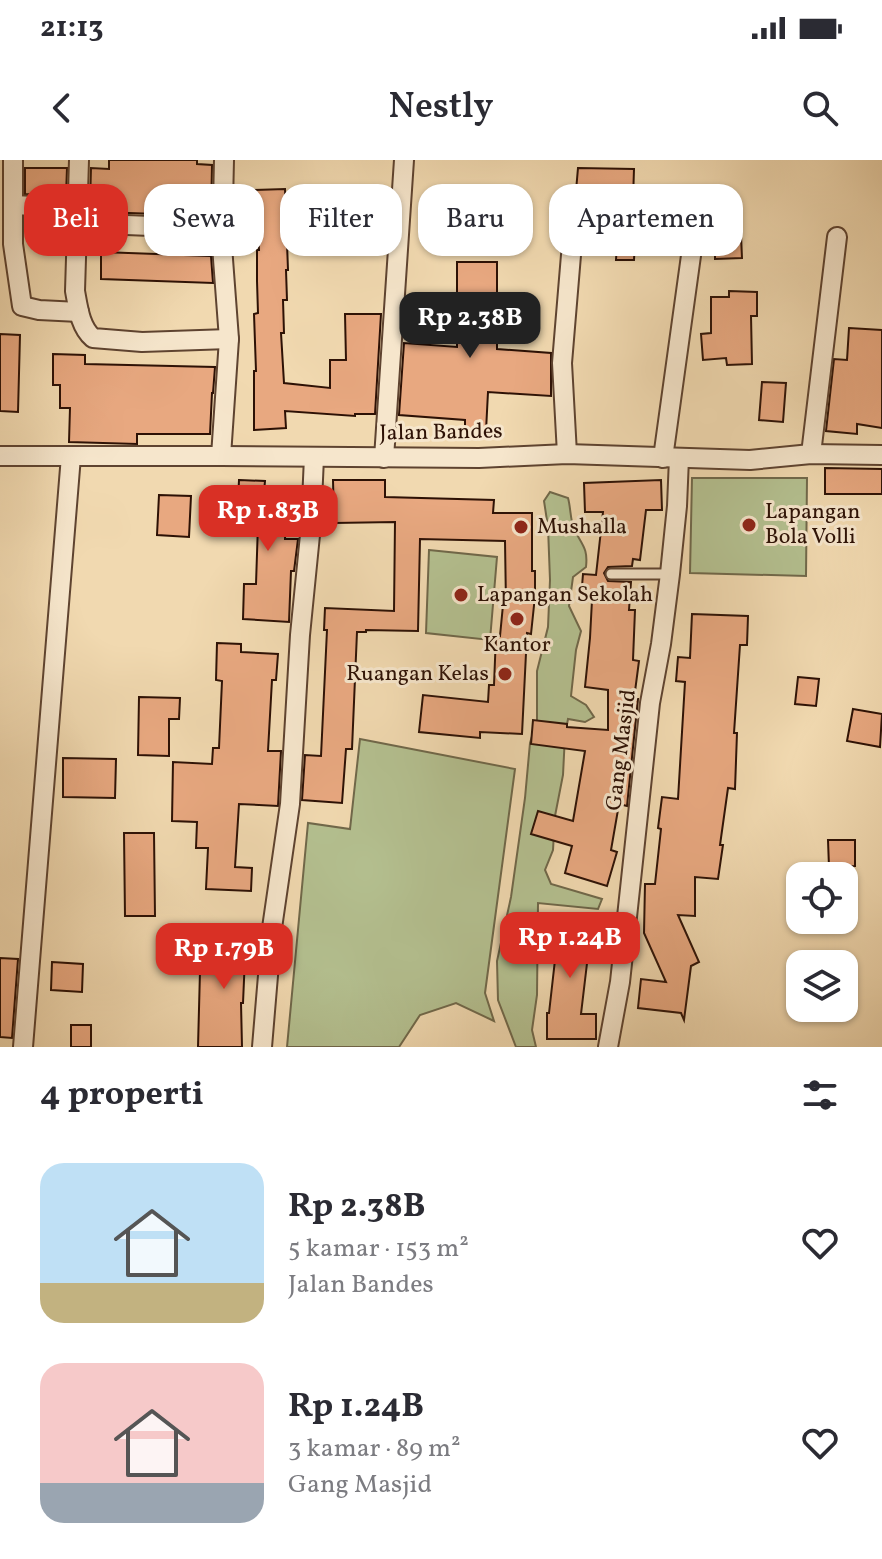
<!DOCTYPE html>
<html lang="id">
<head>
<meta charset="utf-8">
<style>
	body { margin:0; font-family:Vollkorn,serif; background:#f2f2f3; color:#2b2b33; height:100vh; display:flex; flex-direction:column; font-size:30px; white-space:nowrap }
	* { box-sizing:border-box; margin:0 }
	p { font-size:26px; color:#7c7c81 }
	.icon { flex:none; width:44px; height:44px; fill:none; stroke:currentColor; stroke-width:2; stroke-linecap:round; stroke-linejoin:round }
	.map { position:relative; height:887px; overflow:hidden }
	.sheet { display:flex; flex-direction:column; background:#fff; flex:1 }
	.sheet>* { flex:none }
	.guide { position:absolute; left:24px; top:24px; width:834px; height:72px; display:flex; gap:16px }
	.controls { position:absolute; left:786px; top:702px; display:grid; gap:16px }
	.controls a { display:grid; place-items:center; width:72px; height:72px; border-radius:16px; background:#fff; box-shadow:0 2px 6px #0004; font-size:40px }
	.price { position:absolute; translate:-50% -68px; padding:0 18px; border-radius:16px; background:#d93025; color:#fff; font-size:26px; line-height:52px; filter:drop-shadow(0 2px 4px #0008) }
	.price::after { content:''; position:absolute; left:50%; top:48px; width:24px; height:18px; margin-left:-12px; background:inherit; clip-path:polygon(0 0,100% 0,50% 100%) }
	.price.on { background:#222; color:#fff }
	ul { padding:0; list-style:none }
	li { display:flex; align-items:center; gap:24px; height:200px; padding:0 40px }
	li span { display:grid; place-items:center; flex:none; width:224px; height:160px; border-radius:24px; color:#555 }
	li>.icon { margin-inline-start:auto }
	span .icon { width:96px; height:96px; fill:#fffc; stroke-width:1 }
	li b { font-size:34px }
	h2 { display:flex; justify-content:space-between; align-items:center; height:96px; padding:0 40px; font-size:34px }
	.pill { padding:0 28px; border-radius:24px; background:#fff; box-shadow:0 2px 6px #0004; font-size:28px; line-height:72px }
	.pill.on { background:#d93025; color:#fff }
	.status { display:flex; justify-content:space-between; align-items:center; height:56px; padding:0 40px; background:#fff; direction:ltr }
	.status svg { height:22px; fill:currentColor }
	header { display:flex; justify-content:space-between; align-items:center; height:104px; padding:0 40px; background:#fff; font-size:36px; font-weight:600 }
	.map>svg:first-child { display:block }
	.green { fill:#b4c090; stroke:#70684a; stroke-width:2 }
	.building { fill:#e8a880; stroke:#2d1105; stroke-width:2 }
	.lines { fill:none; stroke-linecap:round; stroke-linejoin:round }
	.service-casing { stroke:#5e4330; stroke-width:13 }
	.minor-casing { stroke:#5e4330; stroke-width:22 }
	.service { stroke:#f6e6cc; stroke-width:9 }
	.minor { stroke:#f6e6cc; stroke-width:18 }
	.poi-dot { fill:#8f2418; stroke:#f6e6cc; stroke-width:3 }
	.labels { text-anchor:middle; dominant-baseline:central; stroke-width:6; stroke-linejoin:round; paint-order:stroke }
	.street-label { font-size:22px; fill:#2d1105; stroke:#f6e6cc }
	.poi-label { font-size:22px; fill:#2d1105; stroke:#f6e6cc; text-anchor:start }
</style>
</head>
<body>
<div class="status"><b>21:13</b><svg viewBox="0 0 49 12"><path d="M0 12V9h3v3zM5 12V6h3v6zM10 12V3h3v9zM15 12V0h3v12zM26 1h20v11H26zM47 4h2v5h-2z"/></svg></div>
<header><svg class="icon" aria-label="back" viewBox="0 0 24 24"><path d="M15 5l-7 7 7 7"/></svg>Nestly<svg class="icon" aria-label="search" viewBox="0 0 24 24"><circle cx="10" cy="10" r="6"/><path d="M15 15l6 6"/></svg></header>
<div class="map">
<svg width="882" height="887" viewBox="0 0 882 887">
	<rect width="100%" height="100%" fill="#f1d9b0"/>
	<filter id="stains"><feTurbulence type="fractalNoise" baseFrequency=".0025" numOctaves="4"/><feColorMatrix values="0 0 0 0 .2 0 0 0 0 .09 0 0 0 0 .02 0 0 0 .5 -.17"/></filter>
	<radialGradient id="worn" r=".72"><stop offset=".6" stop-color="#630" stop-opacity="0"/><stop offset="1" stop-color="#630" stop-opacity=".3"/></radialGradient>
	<g class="green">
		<path d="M692,318H807L806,416L690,413Z"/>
		<path d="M550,332L568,338C571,348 570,362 575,371C583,386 588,389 586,407L573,417L569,446L581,471L576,490L571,536L586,545L594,557L585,562L568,559L565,575L563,615L555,656L553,690L545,710L551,724L602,739L598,749L538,743L537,835L532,870L536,887H516L498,840L497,801L511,737L525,638L530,583L537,560V511L548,467L550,420L548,367L544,341Z"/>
		<path d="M429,390L497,397L490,480L426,473Z"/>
		<path d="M360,579L515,609L485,833L494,861L456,843L420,855L399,887H287L308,663L350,669Z"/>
	</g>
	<g class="building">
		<path d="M109,0H197V4L212,5L211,56L102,52V44H90L91,8L109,9Z"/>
		<path d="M25,8H67L66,35L25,34Z"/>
		<path d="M578,8L634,9L633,40H637L634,100H616L618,68L573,65Z"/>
		<path d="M285,29L288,110H286L287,140H283L284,173H281L284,223L330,228V200H346L345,154H381L375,254H355V256L285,251L286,268L254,270V211H256L254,154L258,153L257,121V90H259L255,30Z"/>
		<path d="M741,75L742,98L715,99V76Z"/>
		<path d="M101,92L211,96L213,123L101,119Z"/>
		<path d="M457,102H497V189L551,193V236L488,232L486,271L465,270V260L399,255L404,183L457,187Z"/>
		<path d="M729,131L757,132V156H751L752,204L727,205L726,198L703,200L701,174L711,173V137H729Z"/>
		<path d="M849,168L882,170V268L857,264V274L826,271L834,199L847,200Z"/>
		<path d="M0,174L20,175L18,252L0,251Z"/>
		<path d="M53,194L85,195V204L215,207L213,233H212L210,274H137V284L69,282L70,248H60V225H53Z"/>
		<path d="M762,222L786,223L783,262L759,260Z"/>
		<path d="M825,308L882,309V334H825Z"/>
		<path d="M239,320L265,321L264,332L287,334L285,379H298L294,411H291L289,462L243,459L244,424H256L258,364L237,363Z"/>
		<path d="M333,320H385V337L494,340L493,353H532V411H535V436L531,474L527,473L522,574L480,572V578L419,572L423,535L488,542L489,525H494L496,475L500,476L503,445H506L505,381L420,379L418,471L366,470V472H357L352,589H346L342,643L302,640L305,595L321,596L327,470H324L325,448L394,451L395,362L334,363Z"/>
		<path d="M661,320L662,350H646L640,400L633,399L632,406L608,407L604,413L608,421L631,422L629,450H635L633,500L639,501L634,539H638L627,646L619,644L611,690L617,692L607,726L565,713L572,686L531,674L538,651L573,661L585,591L531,584L533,560L567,564V567L608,570V530L585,527L590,478L592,440L581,439L583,414L596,415L603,352H585L584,323Z"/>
		<path d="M159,335L191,336L189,377L157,375Z"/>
		<path d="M692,454L748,456L747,485H740L734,573H737L735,629L728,628L720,685H723L718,719L695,717V756L678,755L699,802L691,806L684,860L681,853L638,848L641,819L666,822L644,773L645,724H655L661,669L658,668L662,637L678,639L685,522L676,521L678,497L690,498Z"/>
		<path d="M217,483L241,484V492L278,494L276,520H272L268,591H281L278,646L239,644L235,707L252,708L251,731L206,729L208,688H196L197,662L172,661L173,602L212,604L213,588H219L222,521L216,520Z"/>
		<path d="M798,517L819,519L816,546L795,544Z"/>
		<path d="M139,537L180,538L179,559H169V596L138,595Z"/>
		<path d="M853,549L882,554L880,587L847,581Z"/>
		<path d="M63,598L116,599L115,638L63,637Z"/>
		<path d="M124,673H154L155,756H125Z"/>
		<path d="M828,680H855V706L829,707Z"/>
		<path d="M550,757L596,764L592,796L588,795L581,854H596V879H547V853H549L556,791L546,789Z"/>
		<path d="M212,772L256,776L254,798L245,797L243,843H241L242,887H198L200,811H209Z"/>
		<path d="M0,798L18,799L12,878L0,877Z"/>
		<path d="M52,802L83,804L82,832L51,830Z"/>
		<rect x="71" y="865" width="20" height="22"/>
	</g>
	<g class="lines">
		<defs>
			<path id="service" d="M611,414H670"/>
			<g id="minor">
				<path d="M13,0V84L22,146L39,150L79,152"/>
				<path d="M79,0L75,131C78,147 80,167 93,178L142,182L229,179"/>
				<path d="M13,45L78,48"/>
				<path d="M78,63L223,69"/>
				<path d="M567,294L562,203L571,95"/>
				<path d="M811,294L837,77"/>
				<path d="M0,296H221L479,298L567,294L750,300L811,294L882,295"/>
				<path d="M221,296L229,179L222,86L224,0"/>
				<path d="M384,298L404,0"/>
				<path d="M663,298L698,45"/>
				<path d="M23,887L71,296"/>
				<path d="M262,887L272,768L290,644L300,475L311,365L314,297"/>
				<path d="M608,887L620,822L650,543L661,484L670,414L677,346L679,298"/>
			</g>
		</defs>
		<use href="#service" class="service-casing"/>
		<use href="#minor" class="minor-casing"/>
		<use href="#service" class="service"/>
		<use href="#minor" class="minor"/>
	</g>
	<g class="poi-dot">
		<circle cx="749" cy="365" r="8"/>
		<circle cx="521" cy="367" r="8"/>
		<circle cx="461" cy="435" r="8"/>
		<circle cx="517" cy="459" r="8"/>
		<circle cx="505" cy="514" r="8"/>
	</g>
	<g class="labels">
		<g class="street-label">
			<text transform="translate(441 273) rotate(-1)">Jalan Bandes</text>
			<text transform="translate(622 590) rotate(-83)">Gang Masjid</text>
		</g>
		<g class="poi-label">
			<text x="765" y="352">Lapangan<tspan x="765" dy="25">Bola Volli</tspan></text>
			<text x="537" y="367">Mushalla</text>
			<text x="477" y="435">Lapangan Sekolah</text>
			<text x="517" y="485" text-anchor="middle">Kantor</text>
			<text x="489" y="514" text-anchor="end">Ruangan Kelas</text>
		</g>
	</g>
	<rect width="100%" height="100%" filter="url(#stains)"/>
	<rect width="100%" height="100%" fill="url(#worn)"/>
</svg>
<div class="controls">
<a><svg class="icon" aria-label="locate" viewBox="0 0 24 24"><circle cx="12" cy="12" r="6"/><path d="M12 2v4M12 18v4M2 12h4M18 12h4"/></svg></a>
<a><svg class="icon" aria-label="layers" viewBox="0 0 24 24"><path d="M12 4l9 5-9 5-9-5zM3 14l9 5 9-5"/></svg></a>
</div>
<b class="price on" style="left:470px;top:200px">Rp 2.38B</b>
<b class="price" style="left:268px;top:393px">Rp 1.83B</b>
<b class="price" style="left:570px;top:820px">Rp 1.24B</b>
<b class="price" style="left:224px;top:831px">Rp 1.79B</b>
<div class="guide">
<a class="pill on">Beli</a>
<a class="pill">Sewa</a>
<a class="pill">Filter</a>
<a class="pill">Baru</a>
<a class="pill">Apartemen</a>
</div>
</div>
<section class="sheet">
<h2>4 properti<svg class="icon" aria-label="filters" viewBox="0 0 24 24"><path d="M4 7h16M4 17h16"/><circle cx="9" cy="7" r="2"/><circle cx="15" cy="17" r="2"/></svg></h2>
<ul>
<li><span style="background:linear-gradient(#bfe0f5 75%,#c2b280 0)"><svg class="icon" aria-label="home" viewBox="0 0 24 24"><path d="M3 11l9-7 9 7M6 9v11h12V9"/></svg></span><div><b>Rp 2.38B</b><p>5 kamar · 153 m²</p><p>Jalan Bandes</p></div><svg class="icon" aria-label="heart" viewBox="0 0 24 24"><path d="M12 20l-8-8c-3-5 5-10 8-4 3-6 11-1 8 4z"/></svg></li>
<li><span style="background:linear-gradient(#f6c9c9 75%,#9aa5b1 0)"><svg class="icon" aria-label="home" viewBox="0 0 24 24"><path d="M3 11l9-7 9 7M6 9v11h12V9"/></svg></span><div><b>Rp 1.24B</b><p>3 kamar · 89 m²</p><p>Gang Masjid</p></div><svg class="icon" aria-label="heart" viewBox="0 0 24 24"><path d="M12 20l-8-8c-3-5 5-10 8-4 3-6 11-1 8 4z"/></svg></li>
</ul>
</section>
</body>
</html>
